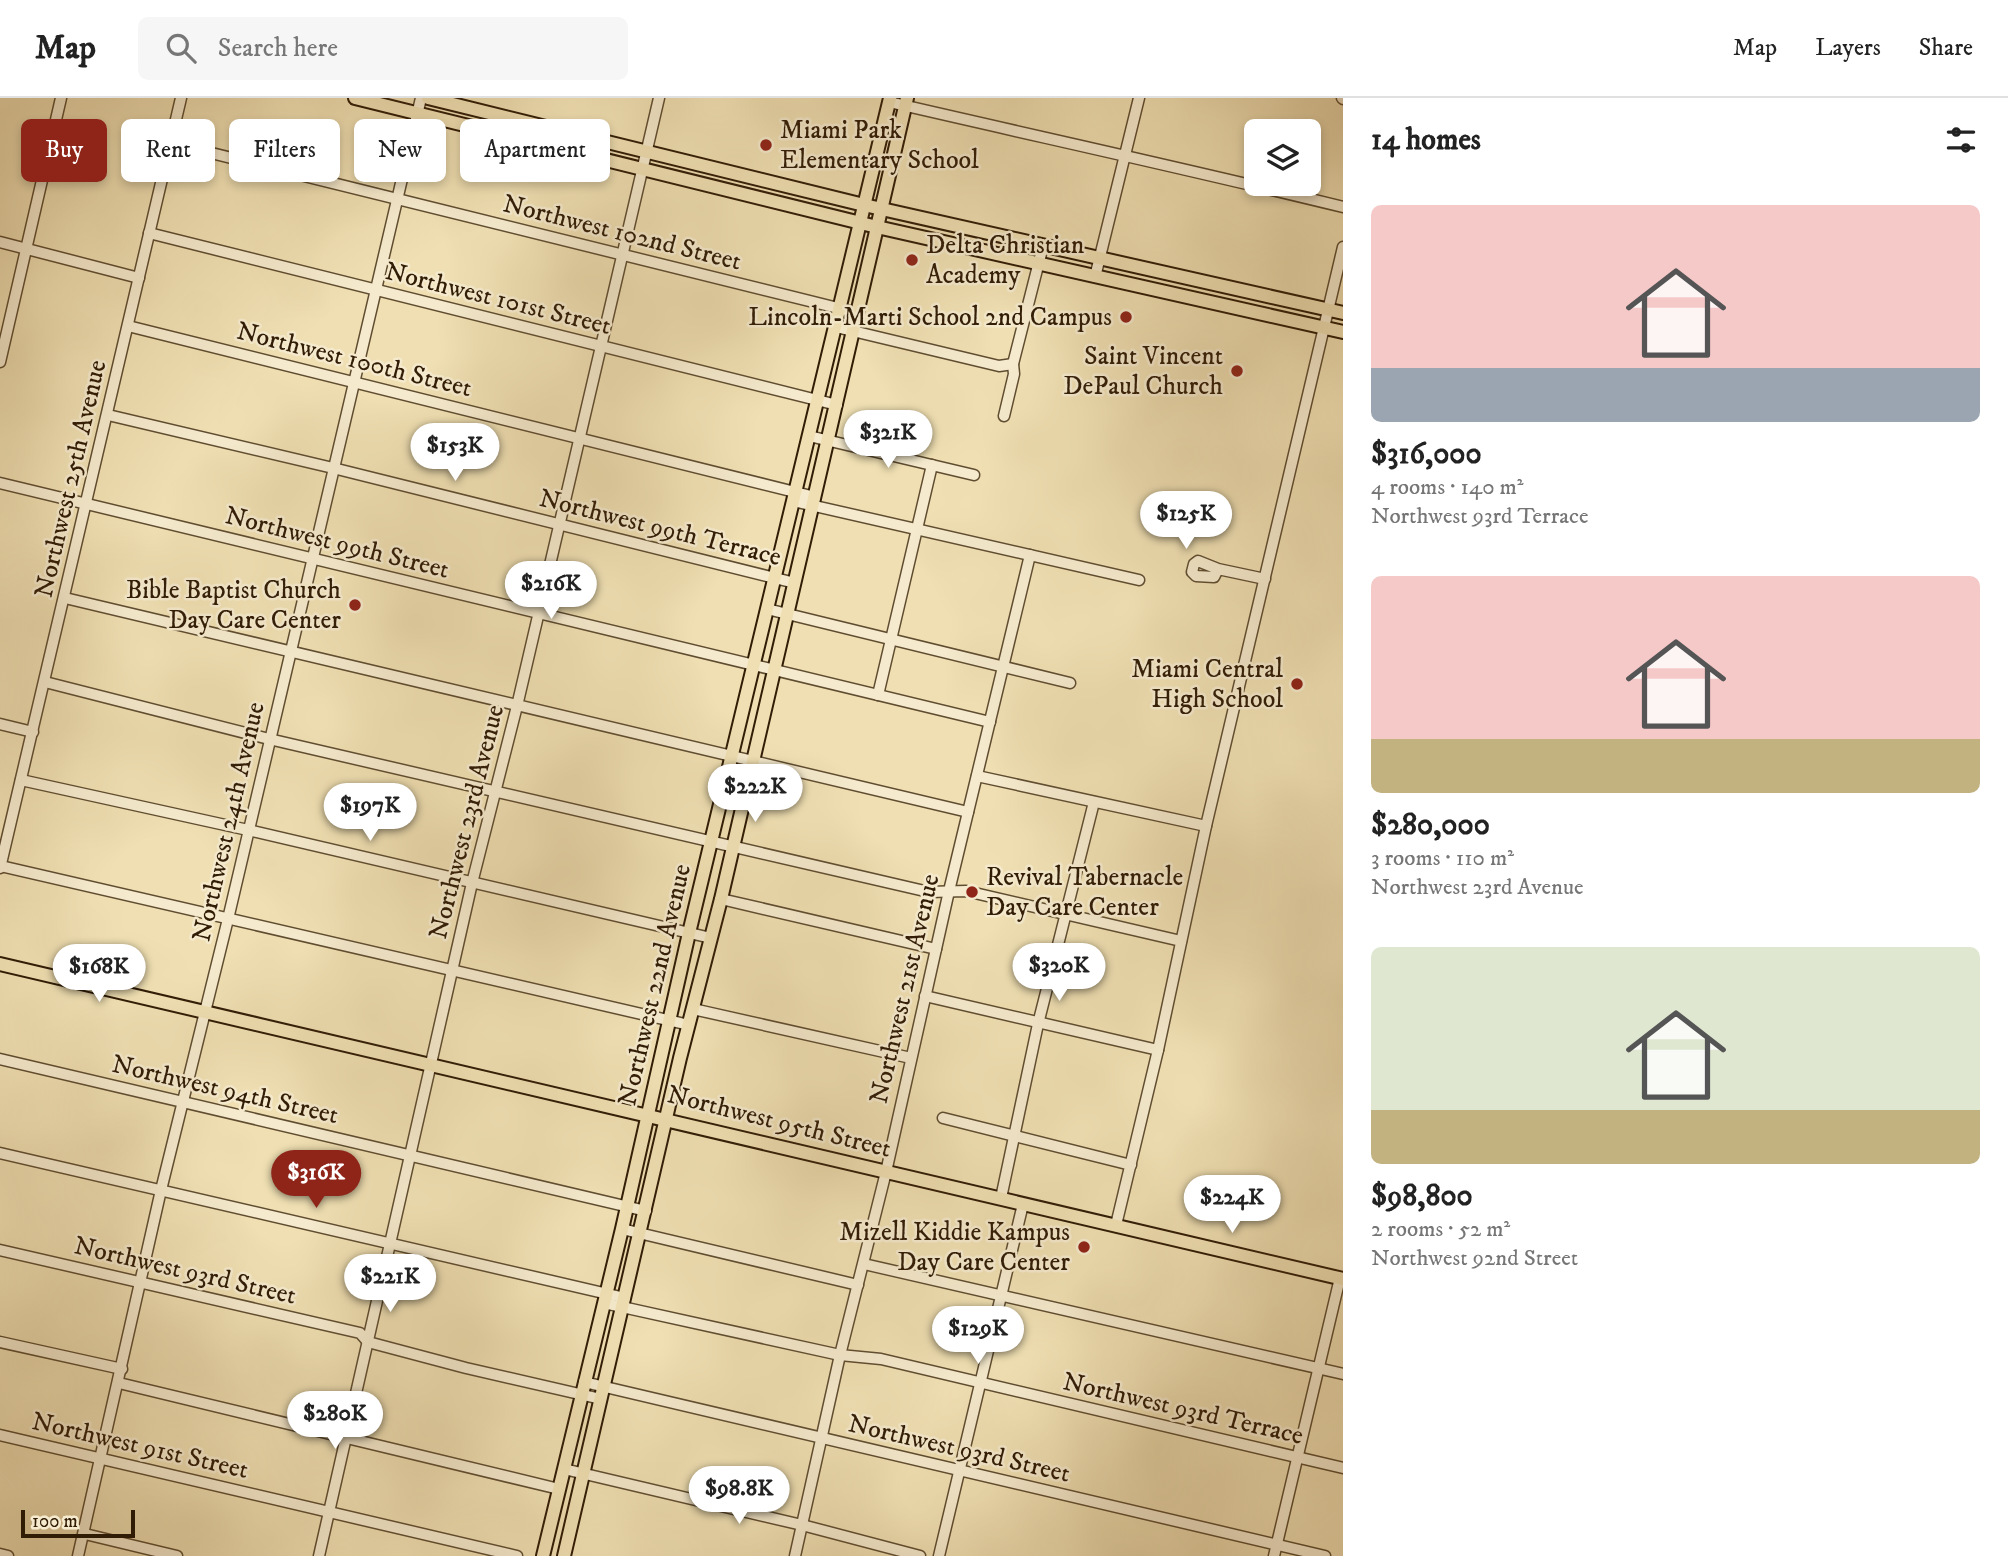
<!DOCTYPE html>
<html lang="en">
<head>
<meta charset="utf-8">
<style>
	body { margin:0; font-family:"IM FELL DW Pica",serif; background:#f6f6f6; color:#222; height:100vh; display:flex; flex-direction:column; font-size:26px; white-space:nowrap }
	* { box-sizing:border-box; margin:0 }
	p { font-size:23px; color:#767676 }
	.icon { flex:none; width:38px; height:38px; fill:none; stroke:currentColor; stroke-width:2; stroke-linecap:round; stroke-linejoin:round }
	.map { position:relative; flex:1; overflow:hidden }
	.sheet { display:flex; flex-direction:column; background:#fff; width:665px }
	.sheet>* { flex:none }
	.hud { position:absolute; left:21px; top:21px; width:665px; height:63px; display:flex; gap:14px }
	.buttons { position:absolute; left:1244px; top:21px; display:grid; gap:14px }
	.buttons a { display:grid; place-items:center; width:77px; height:77px; border-radius:10px; background:#fff; box-shadow:0 4px 10px #0003; font-size:35px }
	.scale { position:absolute; left:21px; bottom:18px; width:114px; box-sizing:border-box; padding-left:7px; border:4px solid #311c06; border-top:0; font-size:19px; line-height:24px; white-space:nowrap; color:#311c06; -webkit-text-stroke:5px #f5eacd; paint-order:stroke }
	.price { position:absolute; translate:-50% -60px; padding:0 16px; border-radius:24px; background:#fff; color:#222; font-size:23px; line-height:46px; filter:drop-shadow(0 2px 4px #0008) }
	.price::after { content:''; position:absolute; left:50%; top:42px; width:21px; height:16px; margin-left:-10px; background:inherit; clip-path:polygon(0 0,100% 0,50% 100%) }
	.price.current { background:#8f2418; color:#fff }
	ul { padding:0; list-style:none }
	li { display:grid; align-content:center; gap:14px; height:371px; padding:0 28px }
	li span { display:grid; place-items:center; height:217px; border-radius:10px; color:#555 }
	li>.icon { margin-inline-start:auto }
	span .icon { width:126px; height:126px; fill:#fffc; stroke-width:1 }
	li b { font-size:30px }
	h2 { display:flex; justify-content:space-between; align-items:center; height:84px; padding:0 28px; font-size:30px }
	.pill { padding:0 24px; border-radius:10px; background:#fff; box-shadow:0 4px 10px #0003; font-size:24px; line-height:63px }
	.pill.current { background:#8f2418; color:#fff }
	header { display:flex; align-items:center; gap:42px; box-sizing:border-box; height:98px; padding:0 35px; background:#fff; border-bottom:2px solid #e0e0e0 }
	header strong { font-size:33px }
	nav { display:flex; gap:38px; margin-inline-start:auto; font-size:24px }
	.search { width:490px; height:63px; background:#f6f6f6; display:flex; align-items:center; gap:18px; box-sizing:border-box; padding:0 24px; border-radius:10px; color:#767676; font-size:26px }
	main { display:flex; flex:1; min-height:0 }
	.map>svg:first-child { display:block }
	.lines { fill:none; stroke-linecap:round; stroke-linejoin:round }
	.minor-casing { stroke:#604d31; stroke-width:13 }
	.major-casing { stroke:#311c06; stroke-width:16 }
	.minor { stroke:#f5eacd; stroke-width:10 }
	.major { stroke:#efdfb2; stroke-width:12 }
	.poi-dot { fill:#8f2418; stroke:#f5eacd; stroke-width:2.5 }
	.labels { text-anchor:middle; dominant-baseline:central; stroke-width:5; stroke-linejoin:round; paint-order:stroke }
	.poi-label { font-size:26px; fill:#311c06; stroke:#f5eacd; text-anchor:end }
	.street-label { font-size:26px; fill:#311c06; stroke:#f5eacd }
</style>
</head>
<body>
<header>
<strong>Map</strong>
<div class="search"><svg class="icon" aria-label="search" viewBox="0 0 24 24"><circle cx="10" cy="10" r="6"/><path d="M15 15l6 6"/></svg>Search here</div>
<nav><a>Map</a><a>Layers</a><a>Share</a></nav>
</header>
<main>
<div class="map">
<svg width="1343" height="1458" viewBox="0 0 1343 1458">
	<rect width="100%" height="100%" fill="#efdfb2"/>
	<filter id="stains"><feTurbulence type="fractalNoise" baseFrequency=".00286" numOctaves="4"/><feColorMatrix values="0 0 0 0 .2 0 0 0 0 .09 0 0 0 0 .02 0 0 0 .5 -.17"/></filter>
	<radialGradient id="worn" r=".72"><stop offset=".6" stop-color="#630" stop-opacity="0"/><stop offset="1" stop-color="#630" stop-opacity=".3"/></radialGradient>
	<g class="lines">
		<defs>
			<g id="minor">
				<path d="M1342,0L1343,1"/>
				<path d="M889,4C1040,39 1192,72 1343,109"/>
				<path d="M171,45L858,215"/>
				<path d="M149,135L837,307"/>
				<path d="M0,144L139,180"/>
				<path d="M1095,179L1139,0"/>
				<path d="M128,228L815,399"/>
				<path d="M836,229L999,268L1013,266"/>
				<path d="M0,264L61,0"/>
				<path d="M108,317L333,370L795,485"/>
				<path d="M1004,318L1014,276L1013,266L1043,148"/>
				<path d="M809,338L974,377"/>
				<path d="M0,385L990,624"/>
				<path d="M793,403L1139,482"/>
				<path d="M1218,471L1214,479L1196,478L1192,474L1194,466L1198,463L1218,471L1265,481"/>
				<path d="M65,500L968,714"/>
				<path d="M767,511L1070,585"/>
				<path d="M45,584L269,641L929,794L966,793L1181,843"/>
				<path d="M878,597L932,367"/>
				<path d="M0,626L33,634"/>
				<path d="M977,678L1206,728"/>
				<path d="M21,682L248,732L711,840"/>
				<path d="M1,768L689,927"/>
				<path d="M0,770L181,0"/>
				<path d="M721,801L936,851"/>
				<path d="M925,898L1158,952"/>
				<path d="M693,911L911,960"/>
				<path d="M0,961L646,1113"/>
				<path d="M943,1020L1131,1067"/>
				<path d="M0,1055L625,1200"/>
				<path d="M1001,1100L1038,926L1094,704"/>
				<path d="M1116,1127L1158,952L1206,728L1343,149"/>
				<path d="M622,1131L858,1187"/>
				<path d="M0,1152L360,1235L368,1244L466,1270L601,1301"/>
				<path d="M864,1166L1343,1276"/>
				<path d="M604,1205L840,1257L881,1261L1343,1370"/>
				<path d="M0,1244L122,1271"/>
				<path d="M584,1284L1325,1458"/>
				<path d="M119,1285L559,1391"/>
				<path d="M0,1337L517,1458"/>
				<path d="M564,1371L802,1427L920,1458"/>
				<path d="M85,1436L177,1458"/>
				<path d="M0,1456L8,1458"/>
				<path d="M78,1458L161,1092L228,821L421,0"/>
				<path d="M319,1458L472,785L517,608L659,0"/>
				<path d="M795,1458L840,1257L886,1074L949,793L1030,457"/>
				<path d="M939,1458L1023,1106"/>
				<path d="M1274,1458L1340,1180"/>
			</g>
			<g id="major">
				<path d="M355,0L877,129L1343,234"/>
				<path d="M428,0L864,107L1343,215"/>
				<path d="M0,866L1343,1181"/>
				<path d="M543,1458L622,1131L689,835L890,0"/>
				<path d="M564,1458L680,960L721,801L907,0"/>
			</g>
		</defs>
		<use href="#minor" class="minor-casing"/>
		<use href="#major" class="major-casing"/>
		<use href="#minor" class="minor"/>
		<use href="#major" class="major"/>
	</g>
	<g class="poi-dot">
		<circle cx="766" cy="47" r="7"/>
		<circle cx="912" cy="162" r="7"/>
		<circle cx="1126" cy="219" r="7"/>
		<circle cx="1237" cy="273" r="7"/>
		<circle cx="355" cy="507" r="7"/>
		<circle cx="1297" cy="586" r="7"/>
		<circle cx="972" cy="794" r="7"/>
		<circle cx="1084" cy="1149" r="7"/>
	</g>
	<g class="labels">
		<g class="poi-label">
			<text x="780" y="32" text-anchor="start">Miami Park<tspan x="780" dy="30">Elementary School</tspan></text>
			<text x="926" y="147" text-anchor="start">Delta Christian<tspan x="926" dy="30">Academy</tspan></text>
			<text x="1112" y="219">Lincoln-Marti School 2nd Campus</text>
			<text x="1223" y="258">Saint Vincent<tspan x="1223" dy="30">DePaul Church</tspan></text>
			<text x="341" y="492">Bible Baptist Church<tspan x="341" dy="30">Day Care Center</tspan></text>
			<text x="1283" y="571">Miami Central<tspan x="1283" dy="30">High School</tspan></text>
			<text x="986" y="779" text-anchor="start">Revival Tabernacle<tspan x="986" dy="30">Day Care Center</tspan></text>
			<text x="1070" y="1134">Mizell Kiddie Kampus<tspan x="1070" dy="30">Day Care Center</tspan></text>
		</g>
		<g class="street-label">
			<text transform="translate(622 135) rotate(14)">Northwest 102nd Street</text>
			<text transform="translate(498 201) rotate(14)">Northwest 101st Street</text>
			<text transform="translate(354 262) rotate(14)">Northwest 100th Street</text>
			<text transform="translate(71 381) rotate(-77)">Northwest 25th Avenue</text>
			<text transform="translate(660 430) rotate(14)">Northwest 99th Terrace</text>
			<text transform="translate(337 445) rotate(14)">Northwest 99th Street</text>
			<text transform="translate(229 724) rotate(-77)">Northwest 24th Avenue</text>
			<text transform="translate(467 724) rotate(-76)">Northwest 23rd Avenue</text>
			<text transform="translate(655 887) rotate(-77)">Northwest 22nd Avenue</text>
			<text transform="translate(905 891) rotate(-77)">Northwest 21st Avenue</text>
			<text transform="translate(225 992) rotate(13)">Northwest 94th Street</text>
			<text transform="translate(779 1024) rotate(14)">Northwest 95th Street</text>
			<text transform="translate(185 1173) rotate(13)">Northwest 93rd Street</text>
			<text transform="translate(1183 1311) rotate(13)">Northwest 93rd Terrace</text>
			<text transform="translate(140 1348) rotate(13)">Northwest 91st Street</text>
			<text transform="translate(959 1351) rotate(13)">Northwest 93rd Street</text>
		</g>
	</g>
	<rect width="100%" height="100%" filter="url(#stains)"/>
	<rect width="100%" height="100%" fill="url(#worn)"/>
</svg>
<div class="buttons">
<a><svg class="icon" aria-label="layers" viewBox="0 0 24 24"><path d="M12 4l9 5-9 5-9-5zM3 14l9 5 9-5"/></svg></a>
</div>
<div class="scale">100 m</div>
<b class="price" style="left:888px;top:372px">$321K</b>
<b class="price" style="left:455px;top:385px">$153K</b>
<b class="price" style="left:1186px;top:453px">$125K</b>
<b class="price" style="left:551px;top:523px">$216K</b>
<b class="price" style="left:755px;top:726px">$222K</b>
<b class="price" style="left:370px;top:745px">$197K</b>
<b class="price" style="left:1059px;top:905px">$320K</b>
<b class="price" style="left:99px;top:906px">$168K</b>
<b class="price current" style="left:316px;top:1112px">$316K</b>
<b class="price" style="left:1232px;top:1137px">$224K</b>
<b class="price" style="left:390px;top:1216px">$221K</b>
<b class="price" style="left:978px;top:1268px">$129K</b>
<b class="price" style="left:335px;top:1353px">$280K</b>
<b class="price" style="left:739px;top:1428px">$98.8K</b>
<div class="hud">
<a class="pill current">Buy</a>
<a class="pill">Rent</a>
<a class="pill">Filters</a>
<a class="pill">New</a>
<a class="pill">Apartment</a>
</div>
</div>
<section class="sheet">
<h2>14 homes<svg class="icon" aria-label="filters" viewBox="0 0 24 24"><path d="M4 7h16M4 17h16"/><circle cx="9" cy="7" r="2"/><circle cx="15" cy="17" r="2"/></svg></h2>
<ul>
<li><span style="background:linear-gradient(#f6c9c9 75%,#9aa5b1 0)"><svg class="icon" aria-label="home" viewBox="0 0 24 24"><path d="M3 11l9-7 9 7M6 9v11h12V9"/></svg></span><div><b>$316,000</b><p>4 rooms · 140 m²</p><p>Northwest 93rd Terrace</p></div></li>
<li><span style="background:linear-gradient(#f6c9c9 75%,#c2b280 0)"><svg class="icon" aria-label="home" viewBox="0 0 24 24"><path d="M3 11l9-7 9 7M6 9v11h12V9"/></svg></span><div><b>$280,000</b><p>3 rooms · 110 m²</p><p>Northwest 23rd Avenue</p></div></li>
<li><span style="background:linear-gradient(#dfe7d0 75%,#c2b280 0)"><svg class="icon" aria-label="home" viewBox="0 0 24 24"><path d="M3 11l9-7 9 7M6 9v11h12V9"/></svg></span><div><b>$98,800</b><p>2 rooms · 52 m²</p><p>Northwest 92nd Street</p></div></li>
</ul>
</section>
</main>
</body>
</html>
